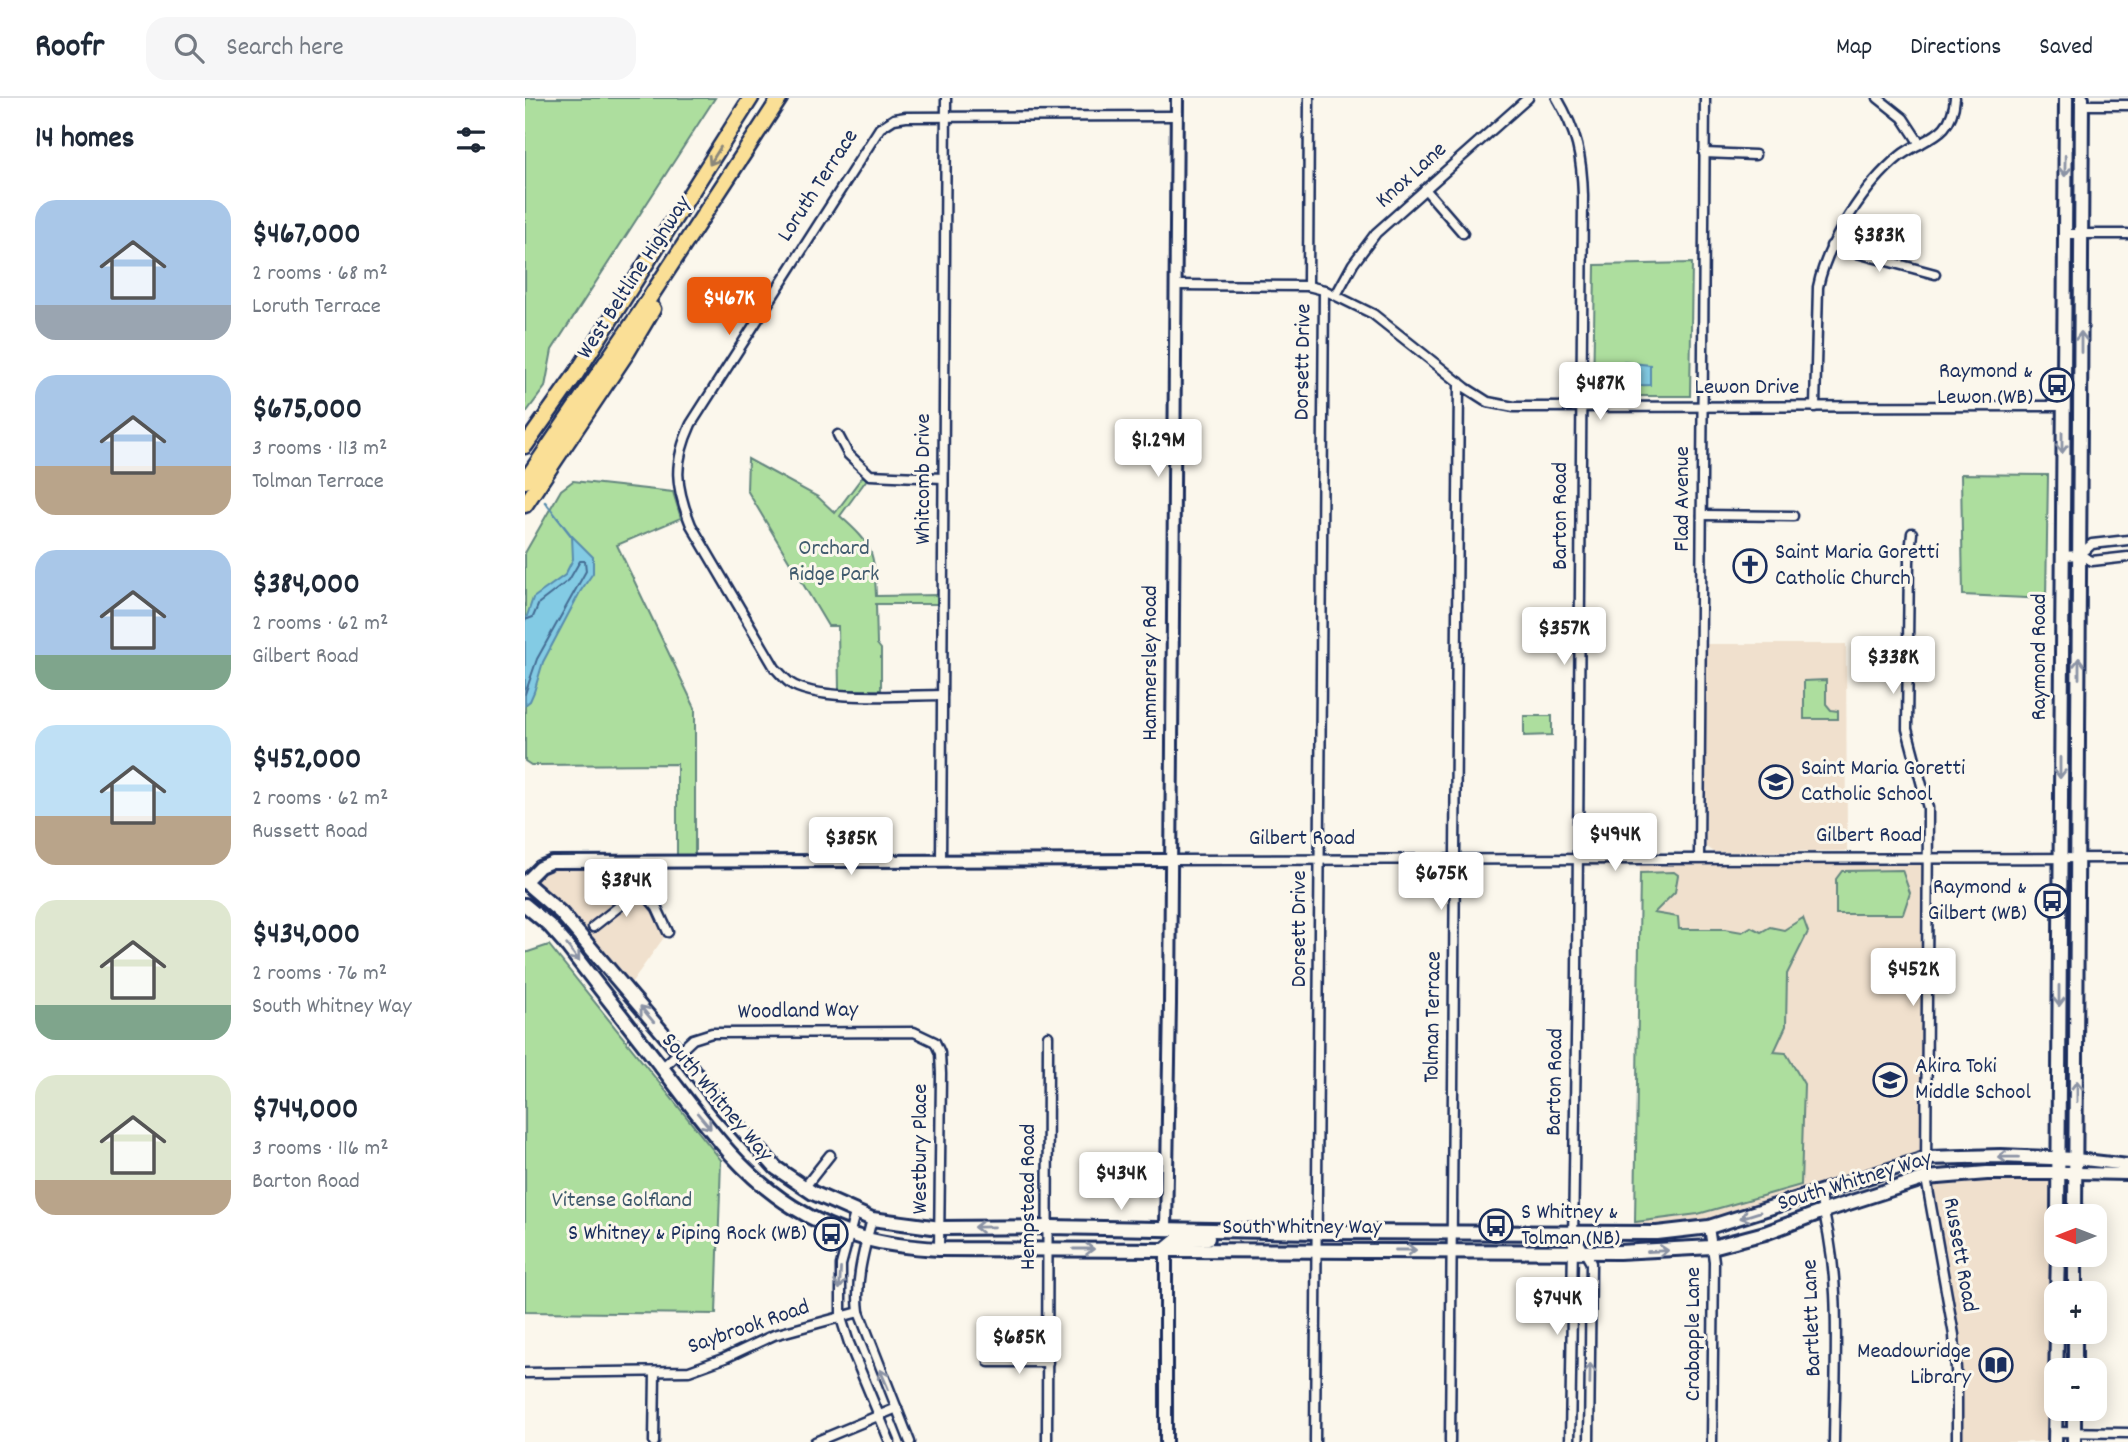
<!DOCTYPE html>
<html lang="en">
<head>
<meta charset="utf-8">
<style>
	body { margin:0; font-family:Dekko,sans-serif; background:#f6f6f7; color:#1f2937; height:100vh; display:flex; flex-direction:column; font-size:26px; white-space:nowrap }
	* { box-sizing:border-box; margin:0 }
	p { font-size:23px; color:#747a83 }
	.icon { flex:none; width:38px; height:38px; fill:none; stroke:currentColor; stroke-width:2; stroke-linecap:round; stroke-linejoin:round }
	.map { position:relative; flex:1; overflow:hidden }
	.drawer { display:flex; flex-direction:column; background:#fff; width:525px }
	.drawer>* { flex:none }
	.needle { width:46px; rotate:270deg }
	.fabs { position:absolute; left:1519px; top:1106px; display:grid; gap:14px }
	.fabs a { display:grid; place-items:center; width:63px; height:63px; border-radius:14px; background:#fff; box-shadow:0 4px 18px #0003; font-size:35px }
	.price { position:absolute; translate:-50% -60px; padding:0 16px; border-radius:7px; background:#fff; color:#222; font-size:23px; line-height:46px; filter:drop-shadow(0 2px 4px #0008) }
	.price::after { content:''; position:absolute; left:50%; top:42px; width:21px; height:16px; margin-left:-10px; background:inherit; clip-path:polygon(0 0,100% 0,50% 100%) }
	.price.active { background:#ea580c; color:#fff }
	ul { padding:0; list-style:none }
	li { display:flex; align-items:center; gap:21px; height:175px; padding:0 35px }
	li span { display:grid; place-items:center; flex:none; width:196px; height:140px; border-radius:21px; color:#555 }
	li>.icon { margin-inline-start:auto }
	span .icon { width:84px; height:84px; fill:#fffc; stroke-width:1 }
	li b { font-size:30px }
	h2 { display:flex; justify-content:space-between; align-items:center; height:84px; padding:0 35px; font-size:30px }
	header { display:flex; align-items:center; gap:42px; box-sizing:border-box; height:98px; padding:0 35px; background:#fff; border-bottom:2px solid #e0e1e3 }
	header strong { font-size:33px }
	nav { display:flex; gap:38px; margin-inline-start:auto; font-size:24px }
	.search { width:490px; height:63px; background:#f6f6f7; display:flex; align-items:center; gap:18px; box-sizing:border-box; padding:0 24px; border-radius:21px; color:#747a83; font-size:26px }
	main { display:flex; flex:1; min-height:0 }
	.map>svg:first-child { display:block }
	.built { fill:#f0e0cd }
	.green { fill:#adde9e; stroke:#64867e; stroke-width:2 }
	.water { fill:#83cbe4; stroke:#598dae; stroke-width:2 }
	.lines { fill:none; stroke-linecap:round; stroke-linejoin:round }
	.shore { stroke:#456d94; stroke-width:2 }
	.stream { stroke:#598dae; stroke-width:2.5 }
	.minor-casing { stroke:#1b2f5e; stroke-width:13 }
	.tertiary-casing { stroke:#1b2f5e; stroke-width:16 }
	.secondary-casing { stroke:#1b2f5e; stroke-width:18 }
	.motorway-casing { stroke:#1b2f5e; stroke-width:19 }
	.minor { stroke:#fbf7ec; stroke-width:8 }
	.tertiary { stroke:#fbf7ec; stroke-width:10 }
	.secondary { stroke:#fbf7ec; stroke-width:12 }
	.motorway { stroke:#fadf96; stroke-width:14 }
	.oneway { stroke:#8a877a }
	.oneway2 { stroke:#8b93a5 }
	.labels { text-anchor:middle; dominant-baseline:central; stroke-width:6; stroke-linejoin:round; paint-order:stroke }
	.street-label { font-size:23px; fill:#1b2f5e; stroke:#fbf7ec }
	.poi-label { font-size:23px; fill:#1b2f5e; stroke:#fbf7ec; text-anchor:end }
	.park-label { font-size:23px; fill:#405b6e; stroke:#fbf7ec }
</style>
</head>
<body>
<header>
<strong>Roofr</strong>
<div class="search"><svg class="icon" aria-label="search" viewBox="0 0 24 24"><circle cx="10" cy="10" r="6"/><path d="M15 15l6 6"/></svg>Search here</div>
<nav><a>Map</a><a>Directions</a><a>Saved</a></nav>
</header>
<main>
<section class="drawer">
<h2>14 homes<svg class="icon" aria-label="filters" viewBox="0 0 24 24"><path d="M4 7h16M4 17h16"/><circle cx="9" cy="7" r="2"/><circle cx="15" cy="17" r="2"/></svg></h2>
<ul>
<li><span style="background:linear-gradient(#a9c7e8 75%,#9aa5b1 0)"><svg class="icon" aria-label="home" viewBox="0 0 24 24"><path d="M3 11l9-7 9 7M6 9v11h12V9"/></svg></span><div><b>$467,000</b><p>2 rooms · 68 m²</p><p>Loruth Terrace</p></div></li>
<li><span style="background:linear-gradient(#a9c7e8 65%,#b9a48a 0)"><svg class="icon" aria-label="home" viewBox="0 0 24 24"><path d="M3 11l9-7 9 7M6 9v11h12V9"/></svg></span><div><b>$675,000</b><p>3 rooms · 113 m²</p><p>Tolman Terrace</p></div></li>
<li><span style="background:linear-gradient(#a9c7e8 75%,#7fa58c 0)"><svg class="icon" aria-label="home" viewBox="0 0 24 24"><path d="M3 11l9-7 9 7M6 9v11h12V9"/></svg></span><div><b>$384,000</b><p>2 rooms · 62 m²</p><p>Gilbert Road</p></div></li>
<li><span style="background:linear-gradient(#bfe0f5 65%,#b9a48a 0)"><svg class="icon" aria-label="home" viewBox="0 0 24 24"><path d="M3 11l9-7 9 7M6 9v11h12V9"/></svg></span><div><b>$452,000</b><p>2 rooms · 62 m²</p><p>Russett Road</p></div></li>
<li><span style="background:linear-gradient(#dfe7d0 75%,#7fa58c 0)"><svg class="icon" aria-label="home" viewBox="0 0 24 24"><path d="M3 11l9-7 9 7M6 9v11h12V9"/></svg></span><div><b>$434,000</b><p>2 rooms · 76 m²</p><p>South Whitney Way</p></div></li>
<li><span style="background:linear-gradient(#dfe7d0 75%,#b9a48a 0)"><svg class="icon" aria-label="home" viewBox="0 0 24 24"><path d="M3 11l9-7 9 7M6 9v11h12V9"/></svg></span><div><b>$744,000</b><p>3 rooms · 116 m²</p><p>Barton Road</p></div></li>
</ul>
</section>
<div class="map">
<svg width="1603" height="1344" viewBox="0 0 1603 1344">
	<rect width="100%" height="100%" fill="#fbf7ec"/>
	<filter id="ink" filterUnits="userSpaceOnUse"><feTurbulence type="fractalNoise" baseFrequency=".0143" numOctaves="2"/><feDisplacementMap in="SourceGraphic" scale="14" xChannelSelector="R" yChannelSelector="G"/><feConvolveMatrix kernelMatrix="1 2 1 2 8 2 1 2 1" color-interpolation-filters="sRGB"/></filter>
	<g filter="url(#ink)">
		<g class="built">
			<path d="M1181,546H1321L1322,753L1188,754L1181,749Z"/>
			<path d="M1404,759L1402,1060L1184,1129L1110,1135L1115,761Z"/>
			<path d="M114,765V781L143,834L101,892L0,784L15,769Z"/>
			<path d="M1522,1080L1527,1088V1344H1437V1283L1433,1242L1407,1088L1409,1085L1429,1081Z"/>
		</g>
		<g class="green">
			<path d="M0,0H190L27,252L20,289L0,316Z"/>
			<path d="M1167,165L1165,298H1068L1070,167Z"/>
			<path d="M223,361L293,399L310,415L341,374L345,377L315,418C349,448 349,453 351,498L413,497V506H351L352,546L356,551V592H314L313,528H303L222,392Z"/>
			<path d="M1436,376L1523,377L1521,501L1438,497Z"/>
			<path d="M48,383L148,394L156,420L92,447L170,610V758H152V666L6,667L0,663V455L36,392Z"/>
			<path d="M1301,582V606L1306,612L1313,613V621H1279V583Z"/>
			<path d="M999,618H1027V637L999,638Z"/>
			<path d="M1377,772L1385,795L1378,816H1311V781L1317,773Z"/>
			<path d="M1149,774L1153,777L1150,794L1129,815L1153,819L1154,831H1200L1217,834L1226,829L1236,834L1245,829L1259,832L1278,820L1283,834L1262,876L1261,928L1249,954L1261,955L1279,986L1276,1087L1173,1116L1110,1124L1115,775Z"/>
			<path d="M24,847L196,1062L191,1216L0,1214V855Z"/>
		</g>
		<g class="water">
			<path d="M1097,264L1125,267V287L1096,288Z"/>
			<path d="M47,438L68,459V475L55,494L18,564L9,594L5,603L0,607V524L8,500L40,477L48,461Z"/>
		</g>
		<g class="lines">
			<path class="shore" d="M0,522L8,519L14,505L44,482L55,463H60L61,473L12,561L0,596"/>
			<path class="stream" d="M20,404L48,440"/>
			<defs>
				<g id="minor">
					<path d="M1032,0C1052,34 1057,59 1058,98L1052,875L1045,1344"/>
					<path d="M1353,0L1378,20L1395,46"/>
					<path d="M1557,7H1603"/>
					<path d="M1179,55L1230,57"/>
					<path d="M900,91L938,135"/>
					<path d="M1539,136H1603"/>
					<path d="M1306,148L1410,176"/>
					<path d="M650,187L783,188L799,192L848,216L941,290L963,304L989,309L1537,308"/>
					<path d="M783,188L784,0"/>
					<path d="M811,197L828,166L851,135L1003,0"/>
					<path d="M1290,309L1293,189C1302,145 1340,86 1375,58C1401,38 1427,40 1430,0"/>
					<path d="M313,337L323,356L345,377L418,380"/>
					<path d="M1177,417L1268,418"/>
					<path d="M1387,435L1384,463L1382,631L1403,710L1401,1080L1429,1237L1432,1289V1344"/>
					<path d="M1555,457L1567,446L1603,442"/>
					<path d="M1537,458L1555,457L1567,463L1603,459"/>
					<path d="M417,597C382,597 292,604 265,585C260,581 255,575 250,570L166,427C150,388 148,365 166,326L355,30L369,21L381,19L652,18"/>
					<path d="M1174,760L1180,0"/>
					<path d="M646,762L1603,760"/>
					<path d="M416,763L421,0"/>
					<path d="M114,765L116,791L132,810L143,834"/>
					<path d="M68,829L116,791"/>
					<path d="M137,970L168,941L187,935L389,934L410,944L415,955L416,976L414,1151"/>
					<path d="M279,1090L305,1057"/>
					<path d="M1294,1096C1318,1176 1310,1261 1309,1344"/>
					<path d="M330,1115L316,1167V1220L324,1245L365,1344"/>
					<path d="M347,1121C339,1152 330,1182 334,1214L385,1344"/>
					<path d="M1184,1129L1189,1163L1187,1344"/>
					<path d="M1049,1135L1066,1165L1064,1344"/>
					<path d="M464,1264H523"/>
					<path d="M0,1275L164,1273L200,1260L249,1237L334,1214"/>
					<path d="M1530,1334L1603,1335"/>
					<path d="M129,1344L130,1274"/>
					<path d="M290,1344L372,1310"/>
					<path d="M522,1344L523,938"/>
					<path d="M790,1344L799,192"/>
					<path d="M925,1344L934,284"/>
				</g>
				<g id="tertiary">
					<path d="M0,784L15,769L27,764L646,762"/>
					<path d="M1551,1061L1603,1067"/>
					<path d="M1551,1075L1603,1076"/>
					<path d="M641,1131L645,906L652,0"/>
					<path d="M641,1151V1344"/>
				</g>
				<g id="secondary">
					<path d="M0,784L36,815L154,954L197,1010L251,1070L288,1095L347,1121L415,1130L524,1129L791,1134L1132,1135L1184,1129L1402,1060L1476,1058L1551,1061"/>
					<path d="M0,807L24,827L40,845C72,887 105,929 138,971C176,1020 214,1076 268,1109C316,1139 359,1148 414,1151L1094,1154L1187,1149L1240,1135L1299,1113L1401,1080L1462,1075H1551"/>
					<path d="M1533,1118L1541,0"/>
					<path d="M1550,1118L1557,0"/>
					<path d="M641,1151L652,1142L683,1140"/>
					<path d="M1532,1195L1533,1157"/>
					<path d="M1550,1195V1157"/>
					<path d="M1550,1272V1234"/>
					<path d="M1530,1344L1532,1234"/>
					<path d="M1549,1344V1311"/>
				</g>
				<g id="motorway">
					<path d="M0,348L51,276L226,0"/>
					<path d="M0,383L114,216L255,0"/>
					<path d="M0,407L103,253L128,211"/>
				</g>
			</defs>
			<use href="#minor" class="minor-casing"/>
			<use href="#tertiary" class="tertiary-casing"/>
			<use href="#secondary" class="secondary-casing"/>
			<use href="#motorway" class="motorway-casing"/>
			<use href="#minor" class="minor"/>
			<use href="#tertiary" class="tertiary"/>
			<use href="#secondary" class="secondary"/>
			<use href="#motorway" class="motorway"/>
		</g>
		<defs><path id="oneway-shaft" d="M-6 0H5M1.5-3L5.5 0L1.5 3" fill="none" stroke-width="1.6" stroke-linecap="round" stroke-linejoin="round" transform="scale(1.75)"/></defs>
		<use class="oneway" href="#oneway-shaft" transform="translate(190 58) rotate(122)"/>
		<g class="oneway2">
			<use href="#oneway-shaft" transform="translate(1540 68) rotate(91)"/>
			<use href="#oneway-shaft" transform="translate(1556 244) rotate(-90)"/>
			<use href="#oneway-shaft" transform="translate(1537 345) rotate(90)"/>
			<use href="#oneway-shaft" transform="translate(1554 570) rotate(-90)"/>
			<use href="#oneway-shaft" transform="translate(1535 670) rotate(90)"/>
			<use href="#oneway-shaft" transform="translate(48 855) rotate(53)"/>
			<use href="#oneway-shaft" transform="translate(1534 898) rotate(90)"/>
			<use href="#oneway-shaft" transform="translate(122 916) rotate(-130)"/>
			<use href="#oneway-shaft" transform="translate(1552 993) rotate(-90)"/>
			<use href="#oneway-shaft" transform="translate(179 1023) rotate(50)"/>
			<use href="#oneway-shaft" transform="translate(1483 1059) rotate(-179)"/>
			<use href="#oneway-shaft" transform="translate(1225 1117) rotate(163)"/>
			<use href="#oneway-shaft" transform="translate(459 1129) rotate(179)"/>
			<use href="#oneway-shaft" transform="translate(559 1151)"/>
			<use href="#oneway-shaft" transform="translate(881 1152)"/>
			<use href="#oneway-shaft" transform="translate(1133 1153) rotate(-3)"/>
			<use href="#oneway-shaft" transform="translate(315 1181) rotate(93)"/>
			<use href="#oneway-shaft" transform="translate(1065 1276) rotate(-89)"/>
			<use href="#oneway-shaft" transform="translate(359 1281) rotate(-113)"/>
		</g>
	</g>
	<defs>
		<symbol id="bus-ring" viewBox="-11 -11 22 22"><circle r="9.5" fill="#fbf7ec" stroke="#1b2f5e" stroke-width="1.5"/><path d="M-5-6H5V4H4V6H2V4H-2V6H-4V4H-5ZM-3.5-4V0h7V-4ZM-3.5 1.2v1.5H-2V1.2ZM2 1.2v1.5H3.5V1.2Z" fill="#1b2f5e"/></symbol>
		<symbol id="church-ring" viewBox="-11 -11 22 22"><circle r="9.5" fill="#fbf7ec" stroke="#1b2f5e" stroke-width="1.5"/><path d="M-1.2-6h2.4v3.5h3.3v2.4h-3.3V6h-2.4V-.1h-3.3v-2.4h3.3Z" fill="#1b2f5e"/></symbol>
		<symbol id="school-ring" viewBox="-11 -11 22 22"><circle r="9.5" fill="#fbf7ec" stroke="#1b2f5e" stroke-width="1.5"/><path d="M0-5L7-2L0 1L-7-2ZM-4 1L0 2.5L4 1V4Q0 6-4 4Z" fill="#1b2f5e"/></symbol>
		<symbol id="library-ring" viewBox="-11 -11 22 22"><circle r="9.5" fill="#fbf7ec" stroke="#1b2f5e" stroke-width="1.5"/><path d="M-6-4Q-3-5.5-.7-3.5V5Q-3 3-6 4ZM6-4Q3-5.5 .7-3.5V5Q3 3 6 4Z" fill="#1b2f5e"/></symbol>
	</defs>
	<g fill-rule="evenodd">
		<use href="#bus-ring" x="1513" y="268" width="38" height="38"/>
		<use href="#church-ring" x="1206" y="449" width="38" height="38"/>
		<use href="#school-ring" x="1232" y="665" width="38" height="38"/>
		<use href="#bus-ring" x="1508" y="784" width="38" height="38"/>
		<use href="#school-ring" x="1346" y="963" width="38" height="38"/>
		<use href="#bus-ring" x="952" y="1109" width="38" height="38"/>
		<use href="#bus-ring" x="287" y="1117" width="38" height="38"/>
		<use href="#library-ring" x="1452" y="1248" width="38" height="38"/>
	</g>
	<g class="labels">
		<g class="street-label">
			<text transform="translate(887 78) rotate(-42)">Knox Lane</text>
			<text transform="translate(294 88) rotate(-57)">Loruth Terrace</text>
			<text transform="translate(110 180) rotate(-57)">West Beltline Highway</text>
			<text transform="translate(779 264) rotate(-89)">Dorsett Drive</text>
			<text x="1222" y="290">Lewon Drive</text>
			<text transform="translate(399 381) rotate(-90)">Whitcomb Drive</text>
			<text transform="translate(1158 401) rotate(-90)">Flad Avenue</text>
			<text transform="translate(1036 418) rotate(-90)">Barton Road</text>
			<text transform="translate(1515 559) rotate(-90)">Raymond Road</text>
			<text transform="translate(626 565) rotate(-90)">Hammersley Road</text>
			<text x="1344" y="738">Gilbert Road</text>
			<text x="777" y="741">Gilbert Road</text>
			<text transform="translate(775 831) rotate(-90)">Dorsett Drive</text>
			<text transform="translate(273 914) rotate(-1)">Woodland Way</text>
			<text transform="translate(909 919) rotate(-89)">Tolman Terrace</text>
			<text transform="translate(1031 984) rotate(-89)">Barton Road</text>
			<text transform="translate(191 1000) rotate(50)">South Whitney Way</text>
			<text transform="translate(396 1051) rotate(-90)">Westbury Place</text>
			<text transform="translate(1330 1084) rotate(-17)">South Whitney Way</text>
			<text transform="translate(504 1099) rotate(-90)">Hempstead Road</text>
			<text x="777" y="1130">South Whitney Way</text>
			<text transform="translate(1434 1157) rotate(80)">Russett Road</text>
			<text transform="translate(1288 1220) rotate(-92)">Bartlett Lane</text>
			<text transform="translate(224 1230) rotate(-19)">Saybrook Road</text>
			<text transform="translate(1169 1236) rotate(-90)">Crabapple Lane</text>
		</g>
		<g class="poi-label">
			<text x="1508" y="274">Raymond &amp;<tspan x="1508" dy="26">Lewon (WB)</tspan></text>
			<text x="1250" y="455" text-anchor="start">Saint Maria Goretti<tspan x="1250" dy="26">Catholic Church</tspan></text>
			<text x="1276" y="671" text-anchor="start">Saint Maria Goretti<tspan x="1276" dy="26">Catholic School</tspan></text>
			<text x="1502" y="790">Raymond &amp;<tspan x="1502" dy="26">Gilbert (WB)</tspan></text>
			<text x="1390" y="969" text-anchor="start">Akira Toki<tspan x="1390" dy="26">Middle School</tspan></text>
			<text x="996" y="1115" text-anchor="start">S Whitney &amp;<tspan x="996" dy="26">Tolman (NB)</tspan></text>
			<text x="282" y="1136">S Whitney &amp; Piping Rock (WB)</text>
			<text x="1446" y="1254">Meadowridge<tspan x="1446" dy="26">Library</tspan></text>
		</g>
		<g class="park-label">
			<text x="309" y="451">Orchard<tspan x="309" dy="26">Ridge Park</tspan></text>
			<text x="97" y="1103">Vitense Golfland</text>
		</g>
	</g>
</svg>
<div class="fabs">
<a><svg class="needle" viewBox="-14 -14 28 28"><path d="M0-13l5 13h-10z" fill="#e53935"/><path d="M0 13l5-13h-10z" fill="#747a83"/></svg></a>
<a>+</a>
<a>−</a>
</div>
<b class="price" style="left:1354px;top:176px">$383K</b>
<b class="price active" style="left:204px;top:239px">$467K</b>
<b class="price" style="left:1075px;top:324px">$487K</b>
<b class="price" style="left:633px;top:381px">$1.29M</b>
<b class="price" style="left:1039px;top:569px">$357K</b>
<b class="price" style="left:1368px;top:598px">$338K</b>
<b class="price" style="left:1090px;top:775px">$494K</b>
<b class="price" style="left:326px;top:779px">$385K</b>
<b class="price" style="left:916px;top:814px">$675K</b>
<b class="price" style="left:101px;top:821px">$384K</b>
<b class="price" style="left:1388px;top:910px">$452K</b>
<b class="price" style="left:596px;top:1114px">$434K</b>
<b class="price" style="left:1032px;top:1239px">$744K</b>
<b class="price" style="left:494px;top:1278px">$685K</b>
</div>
</main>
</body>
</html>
